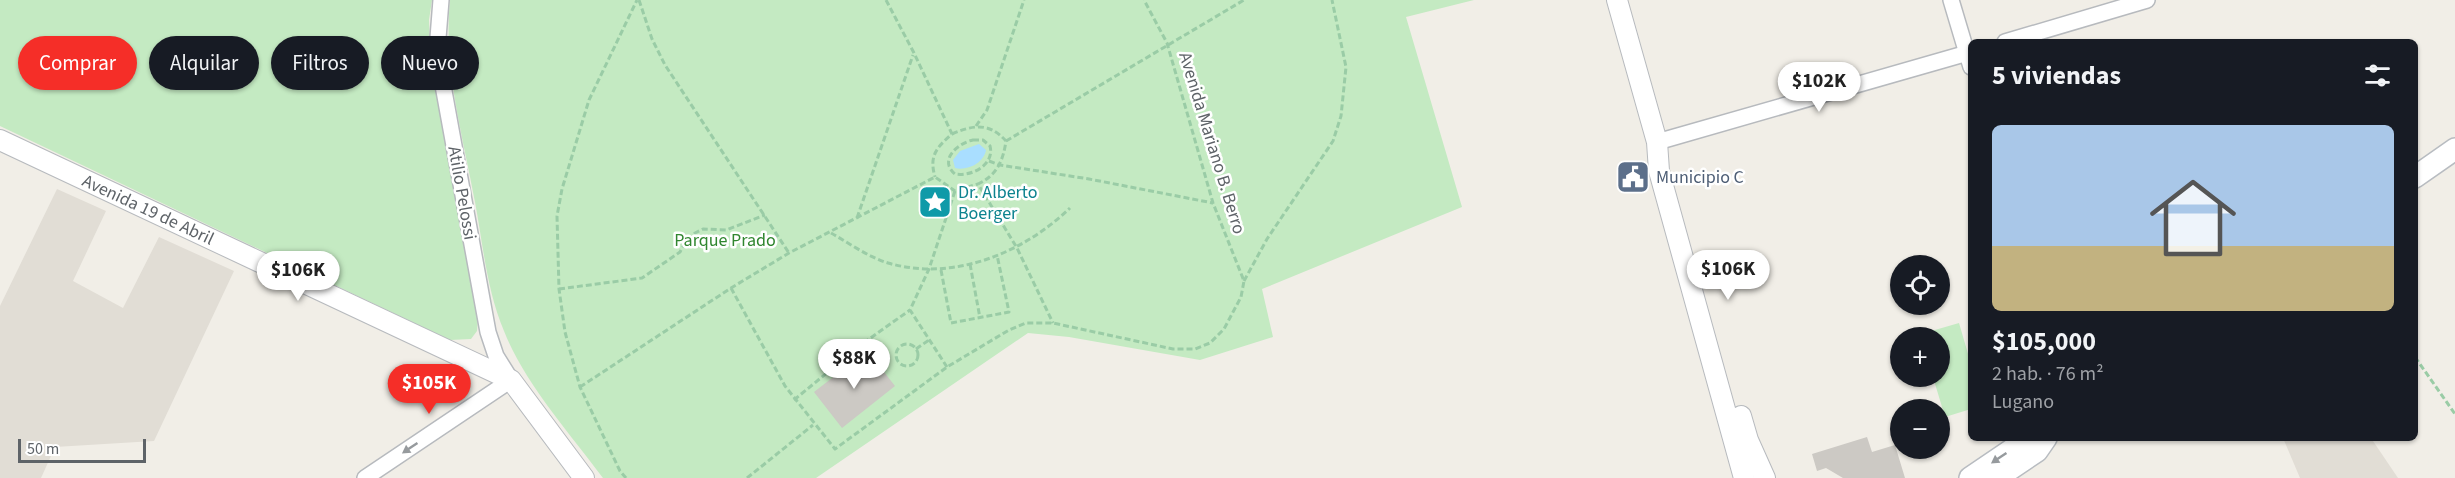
<!DOCTYPE html>
<html lang="es">
<head>
<meta charset="utf-8">
<style>
	body { margin:0; font-family:"Source Sans 3",sans-serif; background:#20242c; color:#f1f3f6; height:100vh; display:flex; flex-direction:column; font-size:22px; white-space:nowrap }
	* { box-sizing:border-box; margin:0 }
	p { font-size:20px; color:#9ea1a6 }
	.icon { flex:none; width:33px; height:33px; fill:none; stroke:currentColor; stroke-width:2; stroke-linecap:round; stroke-linejoin:round }
	.map { position:relative; flex:1; overflow:hidden }
	.details { position:absolute; left:1968px; top:39px; width:450px; height:402px; display:flex; flex-direction:column; background:#171b24; border-radius:9px; box-shadow:0 2px 4px #0004 }
	.details>* { flex:none }
	.guide { position:absolute; left:18px; top:36px; width:570px; height:54px; display:flex; gap:12px }
	.controls { position:absolute; left:1890px; top:255px; display:grid; gap:12px }
	.controls a { display:grid; place-items:center; width:60px; height:60px; border-radius:50%; background:#171b24; box-shadow:0 2px 4px #0004; font-size:30px }
	.scale { position:absolute; left:18px; bottom:15px; width:128px; box-sizing:border-box; padding-left:6px; border:3px solid #5e6368; border-top:0; font-size:16px; line-height:21px; white-space:nowrap; color:#5e6368; -webkit-text-stroke:4px #fff; paint-order:stroke }
	.price { position:absolute; translate:-50% -51px; padding:0 14px; border-radius:21px; background:#fff; color:#222; font-size:20px; line-height:39px; filter:drop-shadow(0 2px 3px #0008) }
	.price::after { content:''; position:absolute; left:50%; top:36px; width:18px; height:14px; margin-left:-9px; background:inherit; clip-path:polygon(0 0,100% 0,50% 100%) }
	.price.active { background:#f52e28; color:#fff }
	ul { padding:0; list-style:none }
	li { display:grid; align-content:center; gap:12px; height:318px; padding:0 24px }
	li span { display:grid; place-items:center; height:186px; border-radius:9px; color:#555 }
	li>.icon { margin-inline-start:auto }
	span .icon { width:108px; height:108px; fill:#fffc; stroke-width:1 }
	li b { font-size:26px }
	h2 { display:flex; justify-content:space-between; align-items:center; height:72px; padding:0 24px; font-size:26px }
	.tag { padding:0 21px; border-radius:27px; background:#171b24; box-shadow:0 2px 4px #0004; font-size:21px; line-height:54px }
	.tag.active { background:#f52e28; color:#fff }
	.map>svg:first-child { display:block }
	.education { fill:#e1ddd5 }
	.green { fill:#c4eac2 }
	.water { fill:#a9deff }
	.building { fill:#ccc9c4 }
	.lines { fill:none; stroke-linecap:round; stroke-linejoin:round }
	.minor-casing { stroke:#b7babe; stroke-width:18 }
	.tertiary-casing { stroke:#b7babe; stroke-width:22 }
	.secondary-casing { stroke:#b8bcc1; stroke-width:24 }
	.path { stroke:#9acca6; stroke-width:3; stroke-dasharray:6 3; stroke-linecap:butt }
	.minor { stroke:#fff; stroke-width:15 }
	.tertiary { stroke:#fff; stroke-width:20 }
	.secondary { stroke:#fff; stroke-width:21 }
	.oneway { fill:#969a9d }
	.labels { text-anchor:middle; dominant-baseline:central; stroke-width:5; stroke-linejoin:round; paint-order:stroke }
	.street-label { font-size:18px; fill:#5e6368; stroke:#fff }
	.service-label { font-size:18px; fill:#4e5e75; stroke:#fff; text-anchor:start }
	.culture-label { font-size:18px; fill:#0d838f; stroke:#fff; text-anchor:start }
	.park-label { font-size:18px; fill:#30862f; stroke:#fff }
</style>
</head>
<body>
<div class="map">
<svg width="2455" height="478" viewBox="0 0 2455 478">
	<rect width="100%" height="100%" fill="#f1eee7"/>
	<g class="education">
		<path d="M57,189L106,211L73,281L123,308L159,237L234,271L154,441L55,447L41,478H0V306Z"/>
		<path d="M2283,438H2371L2398,478H2300Z"/>
	</g>
	<g class="green">
		<path d="M0,0H432L429,20L431,63L478,318L477,331L471,339L450,340L0,126Z"/>
		<path d="M450,0H1474L1406,17L1462,207L1262,289L1273,337L1200,360L1069,337L1028,333L816,478H603C569,432 525,384 504,331C487,291 483,245 475,202C463,136 443,68 450,0Z"/>
		<path d="M1959,323L1971,364V409L1945,417L1933,377L1940,376V338L1921,337V334Z"/>
	</g>
	<path class="water" d="M979,144L986,150C984,163 967,171 955,168L953,160L960,151Z"/>
	<g class="building">
		<path d="M870,354L895,386L842,428L814,392L845,368L848,371Z"/>
		<path d="M1867,437L1872,452L1895,445L1905,478H1843L1826,468L1817,471L1812,454Z"/>
	</g>
	<g class="lines">
		<defs>
			<g id="minor">
				<path d="M1951,0L1971,67"/>
				<path d="M2005,42L2147,0"/>
				<path d="M1657,142L1971,52"/>
				<path d="M365,478L511,380L496,356L488,332L440,69L438,38L441,0"/>
			</g>
			<g id="tertiary">
				<path d="M1617,0L1657,142L1659,171L1744,478"/>
				<path d="M0,140L511,380L584,478"/>
				<path d="M1741,416L1748,440L1765,478"/>
			</g>
			<g id="secondary">
				<path d="M2415,177L2455,149"/>
				<path d="M1970,478L2029,438"/>
				<path d="M1997,478L2037,451L2046,438"/>
			</g>
		</defs>
		<use href="#minor" class="minor-casing"/>
		<use href="#tertiary" class="tertiary-casing"/>
		<use href="#secondary" class="secondary-casing"/>
		<g class="path">
			<path d="M639,0L652,39L665,65L789,253"/>
			<path d="M886,0L914,53L952,134C936,148 929,156 935,177"/>
			<path d="M976,126L987,110L1024,0"/>
			<path d="M952,134C973,125 989,122 1006,141C1003,161 997,175 978,184L1017,248L1053,323"/>
			<path d="M973,140H983L990,146C995,165 971,177 955,174C938,160 958,143 973,140Z"/>
			<path d="M1006,141L1244,0"/>
			<path d="M989,161L1000,165L1089,179L1213,203"/>
			<path d="M857,218L913,55"/>
			<path d="M831,233C849,243 868,257 888,263C954,282 1023,253 1070,208"/>
			<path d="M970,264L980,318"/>
			<path d="M941,270L951,323L1009,312L997,255"/>
			<path d="M1244,281L1267,239L1333,141L1341,116L1346,67L1332,0"/>
			<path d="M731,288L785,386L835,449L947,367L1009,330L1026,323H1053L1173,349H1195L1210,343L1224,329L1241,297L1244,281L1213,203L1167,43L1144,0"/>
			<path d="M559,289L642,278L680,252L686,241L695,233L703,229L726,230L765,215"/>
			<circle cx="907" cy="355" r="11"/>
			<path d="M916,349L929,340"/>
			<path d="M2415,357L2455,414"/>
			<path d="M947,367L910,310L929,269L955,191"/>
			<path d="M580,387L731,288L789,253L935,177L955,191L978,184"/>
			<path d="M794,400L862,344L910,310"/>
			<path d="M626,478L620,471L580,387L565,332L559,289L557,216L562,189L589,100L637,0"/>
			<path d="M747,478L813,425"/>
		</g>
		<use href="#minor" class="minor"/>
		<use href="#tertiary" class="tertiary"/>
		<use href="#secondary" class="secondary"/>
	</g>
	<defs><path id="oneway-solid" d="M-6-.8H1V-3.2L6.5 0L1 3.2V.8H-6Z" transform="scale(1.5)"/></defs>
	<g class="oneway">
		<use href="#oneway-solid" transform="translate(410 448) rotate(146)"/>
		<use href="#oneway-solid" transform="translate(1999 458) rotate(146)"/>
	</g>
	<defs>
		<symbol id="civic-square" viewBox="-11 -11 22 22"><rect x="-9" y="-9" width="18" height="18" rx="4" fill="#5c6f8a" stroke="#fff"/><path d="M-.6-6.5H3V-4.5H.6V-3L4-1V1h2V6H-6V1h2V-1L-.6-3ZM-1.2 2.5V6h2.4V2.5Z" fill="#fff"/></symbol>
		<symbol id="sight-square" viewBox="-11 -11 22 22"><rect x="-9" y="-9" width="18" height="18" rx="4" fill="#0f9aa8" stroke="#fff"/><path d="M0-6L1.8-2.2L6-1.7L2.9 1.2L3.7 5.4L0 3.3L-3.7 5.4L-2.9 1.2L-6-1.7L-1.8-2.2Z" fill="#fff"/></symbol>
	</defs>
	<g fill-rule="evenodd">
		<use href="#civic-square" x="1614" y="158" width="38" height="38"/>
		<use href="#sight-square" x="916" y="183" width="38" height="38"/>
	</g>
	<g class="labels">
		<g class="street-label">
			<text transform="translate(1212 143) rotate(73)">Avenida Mariano B. Berro</text>
			<text transform="translate(462 193) rotate(80)">Atilio Pelossi</text>
			<text transform="translate(148 210) rotate(25)">Avenida 19 de Abril</text>
		</g>
		<g class="service-label">
			<text x="1656" y="177">Municipio C</text>
		</g>
		<g class="culture-label">
			<text x="958" y="192">Dr. Alberto<tspan x="958" dy="21">Boerger</tspan></text>
		</g>
		<g class="park-label">
			<text x="725" y="240">Parque Prado</text>
		</g>
	</g>
</svg>
<div class="controls">
<a><svg class="icon" aria-label="locate" viewBox="0 0 24 24"><circle cx="12" cy="12" r="6"/><path d="M12 2v4M12 18v4M2 12h4M18 12h4"/></svg></a>
<a>+</a>
<a>−</a>
</div>
<div class="scale">50 m</div>
<b class="price" style="left:1819px;top:113px">$102K</b>
<b class="price" style="left:1728px;top:301px">$106K</b>
<b class="price" style="left:298px;top:302px">$106K</b>
<b class="price" style="left:854px;top:390px">$88K</b>
<b class="price active" style="left:429px;top:415px">$105K</b>
<div class="guide">
<a class="tag active">Comprar</a>
<a class="tag">Alquilar</a>
<a class="tag">Filtros</a>
<a class="tag">Nuevo</a>
</div>
<section class="details">
<h2>5 viviendas<svg class="icon" aria-label="filters" viewBox="0 0 24 24"><path d="M4 7h16M4 17h16"/><circle cx="9" cy="7" r="2"/><circle cx="15" cy="17" r="2"/></svg></h2>
<ul>
<li><span style="background:linear-gradient(#a9c7e8 65%,#c2b280 0)"><svg class="icon" aria-label="home" viewBox="0 0 24 24"><path d="M3 11l9-7 9 7M6 9v11h12V9"/></svg></span><div><b>$105,000</b><p>2 hab. · 76 m²</p><p>Lugano</p></div></li>
</ul>
</section>
</div>
</body>
</html>
